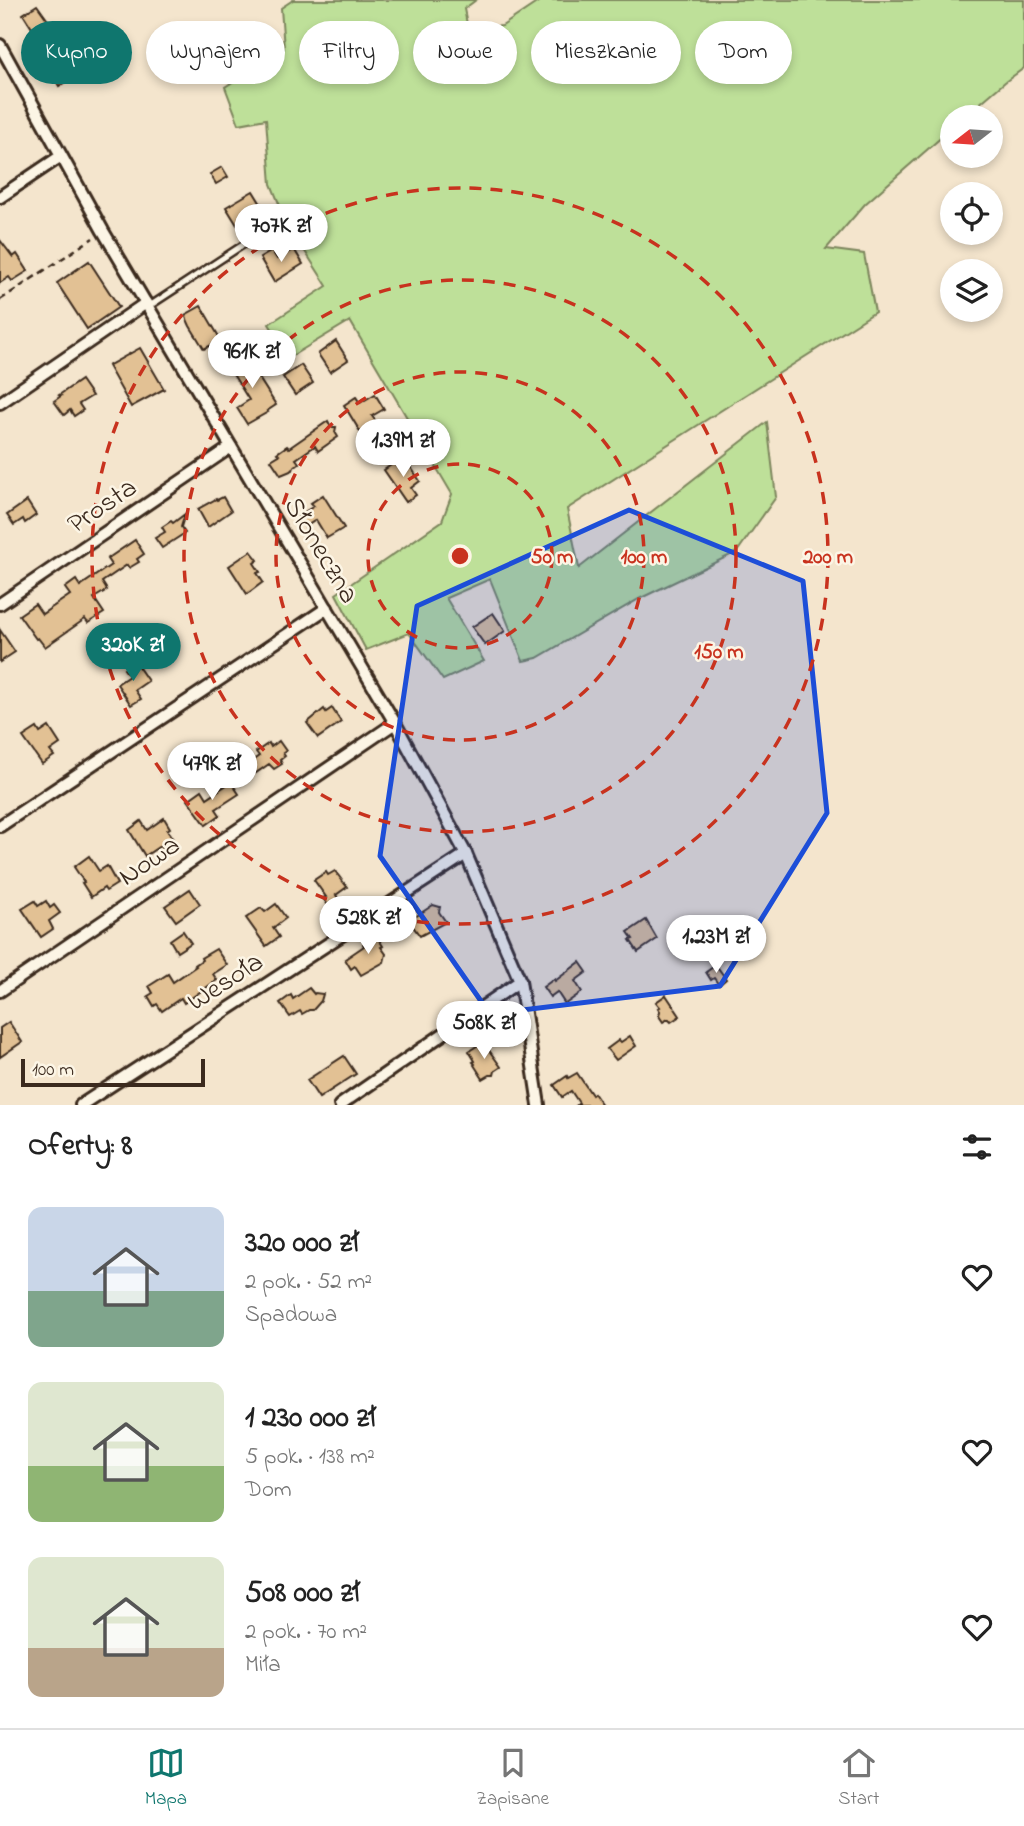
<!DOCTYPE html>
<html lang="pl">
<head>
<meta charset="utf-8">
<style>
	body { margin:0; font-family:"Indie Flower",sans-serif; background:#f6f6f6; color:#222; height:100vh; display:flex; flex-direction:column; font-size:26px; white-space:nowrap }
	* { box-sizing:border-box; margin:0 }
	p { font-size:23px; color:#767676 }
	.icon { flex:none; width:38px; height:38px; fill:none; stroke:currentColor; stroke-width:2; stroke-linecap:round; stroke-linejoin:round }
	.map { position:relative; height:1105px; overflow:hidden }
	.sheet { display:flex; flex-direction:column; background:#fff; flex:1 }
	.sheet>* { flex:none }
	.guide { position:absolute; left:21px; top:21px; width:984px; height:63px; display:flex; gap:14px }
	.needle { width:46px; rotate:253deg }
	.controls { position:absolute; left:940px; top:105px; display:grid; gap:14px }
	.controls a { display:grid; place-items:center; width:63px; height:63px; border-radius:50%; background:#fff; box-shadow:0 4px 10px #0003; font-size:35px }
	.scale { position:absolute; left:21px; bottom:18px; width:184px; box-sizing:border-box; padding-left:7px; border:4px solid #3b2a1e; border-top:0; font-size:19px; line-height:24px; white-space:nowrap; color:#3b2a1e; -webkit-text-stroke:5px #fcf5e5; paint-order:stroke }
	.price { position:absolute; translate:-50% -60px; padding:0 16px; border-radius:24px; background:#fff; color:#222; font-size:23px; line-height:46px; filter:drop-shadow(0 2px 4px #0008) }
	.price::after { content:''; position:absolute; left:50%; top:42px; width:21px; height:16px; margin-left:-10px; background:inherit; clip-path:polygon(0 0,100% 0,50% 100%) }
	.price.active { background:#0f766e; color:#fff }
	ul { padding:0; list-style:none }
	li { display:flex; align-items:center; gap:21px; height:175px; padding:0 28px }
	li span { display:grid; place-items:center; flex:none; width:196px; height:140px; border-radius:14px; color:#555 }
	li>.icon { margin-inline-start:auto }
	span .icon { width:84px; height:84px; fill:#fffc; stroke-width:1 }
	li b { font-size:30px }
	h2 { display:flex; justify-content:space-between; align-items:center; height:84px; padding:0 28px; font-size:30px }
	.tag { padding:0 24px; border-radius:32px; background:#fff; box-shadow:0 4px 10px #0003; font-size:24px; line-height:63px }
	.tag.active { background:#0f766e; color:#fff }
	.tab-bar { display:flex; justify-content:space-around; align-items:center; height:98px; border-top:2px solid #e0e0e0; background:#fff; font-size:19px; color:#767676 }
	.tab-bar a { display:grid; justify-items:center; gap:4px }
	.tab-bar .active { color:#0f766e }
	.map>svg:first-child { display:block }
	.green { fill:#bee099; stroke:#7c855c; stroke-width:2 }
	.building { fill:#e2c194; stroke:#3b2a1e; stroke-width:2 }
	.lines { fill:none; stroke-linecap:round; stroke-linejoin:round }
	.lane-casing { stroke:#3b2a1e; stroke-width:10 }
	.street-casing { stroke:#3b2a1e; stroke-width:16 }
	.path { stroke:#3b2a1e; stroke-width:2.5; stroke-dasharray:7 5; stroke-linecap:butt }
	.lane { stroke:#fcf5e5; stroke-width:5 }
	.street { stroke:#fcf5e5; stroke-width:10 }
	.marked { fill:#1d4ed8; fill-opacity:0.2; stroke:#1d4ed8; stroke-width:5; stroke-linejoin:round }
	.ring { fill:none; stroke:#c8321e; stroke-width:3.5; stroke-dasharray:12 9 }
	.labels { text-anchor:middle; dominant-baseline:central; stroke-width:5; stroke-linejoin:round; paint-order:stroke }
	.street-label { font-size:28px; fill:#3b2a1e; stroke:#fcf5e5 }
	.centre { fill:#c8321e; stroke:#fcf5e5; stroke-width:3.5 }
	.ring-label { font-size:21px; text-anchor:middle; font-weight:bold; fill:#c8321e; stroke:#fcf5e5; stroke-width:5; stroke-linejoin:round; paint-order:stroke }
</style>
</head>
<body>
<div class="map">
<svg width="1024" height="1105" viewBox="0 0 1024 1105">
	<rect width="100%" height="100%" fill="#f4e5cd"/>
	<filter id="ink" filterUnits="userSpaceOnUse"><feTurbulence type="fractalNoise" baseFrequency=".0143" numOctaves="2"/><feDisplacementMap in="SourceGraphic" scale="14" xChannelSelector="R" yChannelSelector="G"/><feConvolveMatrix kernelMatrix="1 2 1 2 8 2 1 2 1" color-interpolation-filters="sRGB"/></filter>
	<g filter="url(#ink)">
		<path class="green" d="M293,0H476L464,9L468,29L502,26L541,0H1024V68L1005,82L964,117H952V128L865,204L826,249L864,254L875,312L567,509L579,568L767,422L776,497L737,552L639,599L537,658L523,661L490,579L446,598L484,661L443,680L409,633L366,650L336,594L442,521L452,494L350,321L290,357L269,324L327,286L287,223L271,184L266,119L239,124L225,87L284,49L281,8Z"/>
		<g class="building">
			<path d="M37,5L52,26L37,36L23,14Z"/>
			<path d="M61,50L69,63L74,61L81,72L59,86L52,74L54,73L46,59Z"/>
			<path d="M222,167L228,177L216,184L210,174Z"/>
			<path d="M253,191L264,209L237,225L226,207Z"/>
			<path d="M0,240L13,257L17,254L28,271L12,281L9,277L0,283Z"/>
			<path d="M294,249L303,264L274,282L260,258L272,251L277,259Z"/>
			<path d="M89,261L119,307L87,329L57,283Z"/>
			<path d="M201,306L221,340L204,349L190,326L185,315Z"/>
			<path d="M336,341L348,360L330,372L318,354Z"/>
			<path d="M140,348L164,389L131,407L108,366Z"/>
			<path d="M249,355L255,364L258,362L264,371L257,375L276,405L267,411L268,412L247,424L237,408L249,400L229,368Z"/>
			<path d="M301,365L313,383L295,395L283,377Z"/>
			<path d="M81,380L92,396L79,404L83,410L74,416L70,410L64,415L54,401L61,396L59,395Z"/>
			<path d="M375,394L384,409L372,416L377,423L361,433L344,405L356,397L360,403Z"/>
			<path d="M328,421L331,427H336L335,432L338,437L318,451L315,446L296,459L299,463L294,467L293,470L281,475L271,460L279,455L277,453L287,446L289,448Z"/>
			<path d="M404,461L409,467L410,466L420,481L411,488L416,495L406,502L384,470L394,463L397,466Z"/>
			<path d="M323,495L344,528L327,538L316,520L305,527L298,516L314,506L311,503Z"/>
			<path d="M223,497L231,511L208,527L198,509L216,499L217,500Z"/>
			<path d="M27,501L36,515L25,523L23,519L14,525L7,515Z"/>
			<path d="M185,514L181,527L185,533L162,548L155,538L165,532L162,527L171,521L173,523Z"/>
			<path d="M135,540L144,554L137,559L139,562L129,568L127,565L102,582L107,590L94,598L104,613L88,623L85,619L45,647L38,638L36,639L19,615L35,604L42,614L70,595L65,588L76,580L80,586L111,565L107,559Z"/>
			<path d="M251,551L258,560L254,563L260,572L257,573L263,582L247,594L229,566Z"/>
			<path d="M493,613L505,631L485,645L472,627Z"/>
			<path d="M0,630L15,652L0,662Z"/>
			<path d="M135,662L148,681L135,690L141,699L131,705L117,684L129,676L124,669Z"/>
			<path d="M332,708L341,722L318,738L307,723L324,709L326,712Z"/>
			<path d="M49,727L60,744L50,751L54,756L42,764L23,737L37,728L40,733Z"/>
			<path d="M279,741L286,751L283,753L285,756L280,760L282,764L274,769L269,764L256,773L249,763L259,756L256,752L269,743L271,747Z"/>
			<path d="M231,782L239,794L216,809L220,815L206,825L188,800L202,790L207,798Z"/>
			<path d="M164,818L170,828L167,830L176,844L164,852L160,846L145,856L129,830L141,821L147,830Z"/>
			<path d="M89,856L99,871L107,866L117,884L106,891L104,888L91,897L82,883L84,882L74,867Z"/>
			<path d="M335,871L347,887L336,895L340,901L330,908L323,898L326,897L314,880L326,872L328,875Z"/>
			<path d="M190,889L200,904L176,921L165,906Z"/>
			<path d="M35,901L38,906L46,901L50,908L54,905L60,913L49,921L53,929L41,937L22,909Z"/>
			<path d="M276,904L286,918L273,928L279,937L266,946L246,918L261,908L265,912Z"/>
			<path d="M433,905L440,907L439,912L446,922L420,936L409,921Z"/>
			<path d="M646,920L657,939L638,952L630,940L633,939L628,932Z"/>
			<path d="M183,931L191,943L177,952L170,940Z"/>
			<path d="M376,935L383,946L381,947L386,954L384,962L361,975L355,966L351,969L345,959L364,946L363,944Z"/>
			<path d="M216,949L227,965L213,974L217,980L184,1003L181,998L162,1011L157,1004L154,1006L148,996L153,993L149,986L168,974L173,982L196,966L195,965L202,960L201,958Z"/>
			<path d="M580,962L587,972L575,981L582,992L565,1004L557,992L550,997L543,987L554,979L555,981Z"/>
			<path d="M716,965L726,979L719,985L714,978L711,980L706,972Z"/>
			<path d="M309,988L314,994L315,993L323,994L321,1001L313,1010H309L302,1014L300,1011L290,1017L280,1003L291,995L293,999Z"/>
			<path d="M666,995L680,1016L671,1022L668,1019L663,1022L659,1016L660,1011L658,1008L660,1007L656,1002Z"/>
			<path d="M9,1022L22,1042L0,1057V1028Z"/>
			<path d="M630,1036L636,1046L616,1060L607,1049L619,1040L621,1042Z"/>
			<path d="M483,1042L501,1067L495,1071L494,1075H490L483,1079L474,1065L475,1064L473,1062L475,1061L469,1051Z"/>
			<path d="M344,1056L356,1074L319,1098L307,1080Z"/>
			<path d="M577,1073L592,1095L594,1093L602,1105H577L579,1103L571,1091L562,1097L554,1085L567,1076L568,1078Z"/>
		</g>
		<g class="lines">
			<defs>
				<path id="lane" d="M148,307L281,220"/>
				<g id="street">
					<path d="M0,45L103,231L395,723L466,854L520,981L539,1105"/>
					<path d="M0,197L61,156"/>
					<path d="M0,403L146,303"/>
					<path d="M0,604L231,447"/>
					<path d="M0,826L327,608"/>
					<path d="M0,991L395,723"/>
					<path d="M81,1105L466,854"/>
					<path d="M340,1105L520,981"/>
				</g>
			</defs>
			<use href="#lane" class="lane-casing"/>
			<use href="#street" class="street-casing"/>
			<path class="path" d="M0,300L93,238"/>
			<use href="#lane" class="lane"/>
			<use href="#street" class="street"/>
		</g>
	</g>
	<path class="marked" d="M629,510L803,581L827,813L720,986L490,1014L380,856L417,606Z"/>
	<g class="ring">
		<circle cx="460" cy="556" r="92"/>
		<circle cx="460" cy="556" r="184"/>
		<circle cx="460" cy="556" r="276"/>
		<circle cx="460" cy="556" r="368"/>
	</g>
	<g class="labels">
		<g class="street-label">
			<text transform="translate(103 507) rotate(-34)">Prosta</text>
			<text transform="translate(320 551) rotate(59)">Słoneczna</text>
			<text transform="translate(150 862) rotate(-34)">Nowa</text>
			<text transform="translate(226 983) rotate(-33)">Wesoła</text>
		</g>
	</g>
	<circle cx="460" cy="556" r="10" class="centre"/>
	<g class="ring-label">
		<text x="552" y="563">50 m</text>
		<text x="644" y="563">100 m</text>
		<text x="828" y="563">200 m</text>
		<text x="719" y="658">150 m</text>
	</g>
</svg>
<div class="controls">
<a><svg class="needle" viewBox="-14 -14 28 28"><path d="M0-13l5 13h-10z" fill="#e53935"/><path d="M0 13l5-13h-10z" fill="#767676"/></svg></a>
<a><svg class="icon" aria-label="locate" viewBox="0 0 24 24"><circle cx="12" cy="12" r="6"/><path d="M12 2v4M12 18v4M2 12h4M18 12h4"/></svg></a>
<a><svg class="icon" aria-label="layers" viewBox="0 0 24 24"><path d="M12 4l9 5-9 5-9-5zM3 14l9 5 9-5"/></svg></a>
</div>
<div class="scale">100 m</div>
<b class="price" style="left:281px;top:264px">707K zł</b>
<b class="price" style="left:252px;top:390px">961K zł</b>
<b class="price" style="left:403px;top:479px">1.39M zł</b>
<b class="price active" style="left:133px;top:683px">320K zł</b>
<b class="price" style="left:212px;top:802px">479K zł</b>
<b class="price" style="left:368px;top:956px">528K zł</b>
<b class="price" style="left:716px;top:975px">1.23M zł</b>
<b class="price" style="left:484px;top:1061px">508K zł</b>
<div class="guide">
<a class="tag active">Kupno</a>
<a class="tag">Wynajem</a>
<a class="tag">Filtry</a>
<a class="tag">Nowe</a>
<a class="tag">Mieszkanie</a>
<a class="tag">Dom</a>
</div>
</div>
<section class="sheet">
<h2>Oferty: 8<svg class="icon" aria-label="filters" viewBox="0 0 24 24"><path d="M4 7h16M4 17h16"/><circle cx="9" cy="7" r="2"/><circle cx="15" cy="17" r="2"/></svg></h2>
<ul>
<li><span style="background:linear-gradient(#c9d6e8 60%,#7fa58c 0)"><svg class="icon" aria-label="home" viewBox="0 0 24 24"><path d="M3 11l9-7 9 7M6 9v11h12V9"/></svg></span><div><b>320 000 zł</b><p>2 pok. · 52 m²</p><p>Spadowa</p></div><svg class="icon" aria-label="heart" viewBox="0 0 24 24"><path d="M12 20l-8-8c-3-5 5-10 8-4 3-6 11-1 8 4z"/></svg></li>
<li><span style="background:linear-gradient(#dfe7d0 60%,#8fb573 0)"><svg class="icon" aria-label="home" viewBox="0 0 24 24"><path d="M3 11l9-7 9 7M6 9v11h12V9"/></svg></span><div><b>1 230 000 zł</b><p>5 pok. · 138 m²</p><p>Dom</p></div><svg class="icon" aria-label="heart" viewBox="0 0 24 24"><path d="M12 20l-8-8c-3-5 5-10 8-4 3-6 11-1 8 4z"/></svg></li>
<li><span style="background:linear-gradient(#dfe7d0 65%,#b9a48a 0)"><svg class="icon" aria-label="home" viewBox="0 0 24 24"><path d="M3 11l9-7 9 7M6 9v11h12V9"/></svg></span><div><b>508 000 zł</b><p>2 pok. · 70 m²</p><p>Miła</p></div><svg class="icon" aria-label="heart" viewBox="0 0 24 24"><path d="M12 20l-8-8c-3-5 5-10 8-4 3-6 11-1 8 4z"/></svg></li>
</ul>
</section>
<nav class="tab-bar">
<a class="active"><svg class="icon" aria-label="map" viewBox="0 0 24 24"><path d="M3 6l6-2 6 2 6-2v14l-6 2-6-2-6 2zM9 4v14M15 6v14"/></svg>Mapa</a>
<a><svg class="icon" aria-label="saved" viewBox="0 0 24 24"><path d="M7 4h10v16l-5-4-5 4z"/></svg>Zapisane</a>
<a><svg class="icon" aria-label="home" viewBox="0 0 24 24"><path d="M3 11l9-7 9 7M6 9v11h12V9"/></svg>Start</a>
</nav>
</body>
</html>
